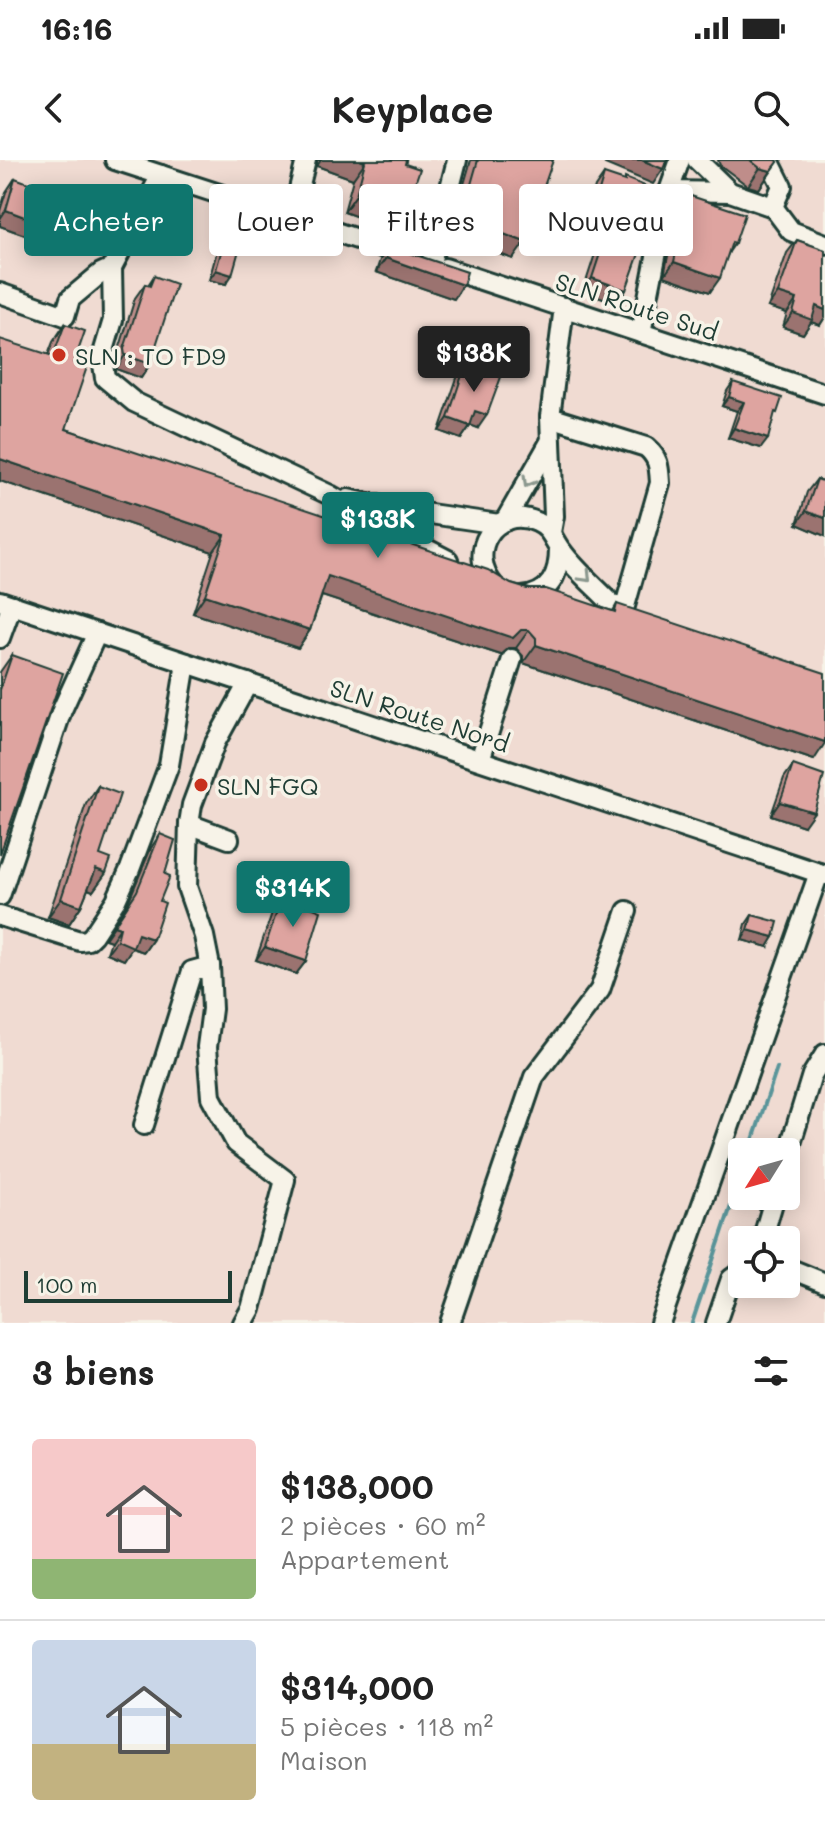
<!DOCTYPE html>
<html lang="fr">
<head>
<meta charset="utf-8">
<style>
	body { margin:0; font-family:Mali,sans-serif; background:#f6f6f6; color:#222; height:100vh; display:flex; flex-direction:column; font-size:30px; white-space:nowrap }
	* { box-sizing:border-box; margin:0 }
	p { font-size:26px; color:#767676 }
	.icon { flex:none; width:44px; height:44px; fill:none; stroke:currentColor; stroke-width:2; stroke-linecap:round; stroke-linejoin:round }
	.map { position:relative; height:1163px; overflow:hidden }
	.side { display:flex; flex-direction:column; background:#fff; flex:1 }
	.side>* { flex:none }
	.banner { position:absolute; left:24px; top:24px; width:778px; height:72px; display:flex; gap:16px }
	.needle { width:52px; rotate:233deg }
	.tools { position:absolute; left:728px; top:978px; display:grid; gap:16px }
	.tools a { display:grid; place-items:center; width:72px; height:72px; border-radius:8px; background:#fff; box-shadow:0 4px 20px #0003; font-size:40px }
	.scale { position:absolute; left:24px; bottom:20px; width:208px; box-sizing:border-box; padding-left:8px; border:4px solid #1f3d34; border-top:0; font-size:22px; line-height:28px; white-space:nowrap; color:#1f3d34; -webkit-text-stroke:6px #f7f3e8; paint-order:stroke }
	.price { position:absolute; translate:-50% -68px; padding:0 18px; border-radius:8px; background:#0f766e; color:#fff; font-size:26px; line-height:52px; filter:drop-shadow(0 2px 4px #0008) }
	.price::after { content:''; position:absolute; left:50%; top:48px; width:24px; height:18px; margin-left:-12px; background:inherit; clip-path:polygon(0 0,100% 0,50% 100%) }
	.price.active { background:#222; color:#fff }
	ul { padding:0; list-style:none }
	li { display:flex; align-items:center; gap:24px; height:200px; padding:0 32px }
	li+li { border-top:2px solid #e0e0e0 }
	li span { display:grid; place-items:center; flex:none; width:224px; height:160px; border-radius:8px; color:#555 }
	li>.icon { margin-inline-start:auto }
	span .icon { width:96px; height:96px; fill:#fffc; stroke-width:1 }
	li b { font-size:34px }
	h2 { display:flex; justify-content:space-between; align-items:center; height:96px; padding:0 32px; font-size:34px }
	.pill { padding:0 28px; border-radius:8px; background:#fff; box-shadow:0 4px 20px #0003; font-size:28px; line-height:72px }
	.pill.active { background:#0f766e; color:#fff }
	.status { display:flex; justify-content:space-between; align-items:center; height:56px; padding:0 40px; background:#fff; direction:ltr }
	.status svg { height:22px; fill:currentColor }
	header { display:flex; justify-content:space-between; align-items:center; height:104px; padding:0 32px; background:#fff; font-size:36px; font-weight:700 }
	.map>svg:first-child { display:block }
	.built { fill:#f0dbd2; fill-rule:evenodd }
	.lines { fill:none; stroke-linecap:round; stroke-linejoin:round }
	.stream { stroke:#5a959a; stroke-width:4 }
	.minor-casing { stroke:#1f3d34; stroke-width:24 }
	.minor { stroke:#f7f3e8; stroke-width:18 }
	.wall { fill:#bf8d8a; stroke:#1f3d34; stroke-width:2 }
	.shaded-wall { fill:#9b7370; stroke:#1f3d34; stroke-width:2 }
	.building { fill:#dea4a0; stroke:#1f3d34; stroke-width:2 }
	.oneway { stroke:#8b988e }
	.poi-dot { fill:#c8321e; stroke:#f7f3e8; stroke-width:3 }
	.labels { text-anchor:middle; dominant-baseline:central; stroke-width:7; stroke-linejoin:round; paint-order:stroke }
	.street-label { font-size:24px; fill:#1f3d34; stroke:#f7f3e8 }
	.poi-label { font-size:24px; fill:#1f3d34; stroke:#f7f3e8; text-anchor:start }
</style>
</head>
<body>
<div class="status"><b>16:16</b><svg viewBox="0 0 49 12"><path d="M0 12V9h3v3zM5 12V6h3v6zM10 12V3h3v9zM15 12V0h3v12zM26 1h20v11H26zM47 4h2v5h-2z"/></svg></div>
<header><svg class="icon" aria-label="back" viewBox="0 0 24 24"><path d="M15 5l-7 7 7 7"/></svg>Keyplace<svg class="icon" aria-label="search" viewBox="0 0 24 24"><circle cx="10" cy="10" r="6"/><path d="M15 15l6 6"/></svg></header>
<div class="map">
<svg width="825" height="1163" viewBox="0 0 825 1163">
	<rect width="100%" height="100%" fill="#f7f3e8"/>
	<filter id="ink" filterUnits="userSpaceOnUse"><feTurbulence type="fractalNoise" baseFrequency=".0125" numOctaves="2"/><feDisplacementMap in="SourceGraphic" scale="16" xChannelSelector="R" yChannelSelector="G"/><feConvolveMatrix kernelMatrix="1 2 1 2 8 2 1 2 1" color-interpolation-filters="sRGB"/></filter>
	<g filter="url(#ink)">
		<path class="built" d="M0,0H825V1163H0ZM742,992H786V1036H742ZM742,1080H786V1124H742Z"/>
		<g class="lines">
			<g class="stream">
				<path d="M749,992L777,908"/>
				<path d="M692,1163L742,1013"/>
			</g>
			<defs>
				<g id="minor">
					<path d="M115,0L409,96"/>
					<path d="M697,0L730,32L773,47L791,71L825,84"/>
					<path d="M769,0L782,26L773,47"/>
					<path d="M669,31L730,32"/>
					<path d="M292,58L306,0"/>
					<path d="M431,103L457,0"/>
					<path d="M112,108L113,160L102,197L105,218L134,242L330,335L394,372L448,400"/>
					<path d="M445,108L825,234"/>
					<path d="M0,133L65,156L70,139L101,113L112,108L161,15"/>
					<path d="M641,173L669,31L680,0"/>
					<path d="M550,257L646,287C659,298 659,307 660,323L625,446"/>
					<path d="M348,339L403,350L499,364"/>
					<path d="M505,361L550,282"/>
					<path d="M551,372L554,356L550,257L564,147"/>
					<path d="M495,427C464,393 495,343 537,362C551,368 553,380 561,390C575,410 596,427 613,445"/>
					<path d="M522,437C551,434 559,414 559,389"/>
					<path d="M0,441L825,715"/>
					<path d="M0,478L12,445"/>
					<path d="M480,600L512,499"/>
					<path d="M189,664L229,679"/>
					<path d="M0,736L62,550L97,473"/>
					<path d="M0,756L80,781L88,780L93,775L116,740L130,709L169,605L186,503"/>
					<path d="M144,965L192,811L210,806"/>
					<path d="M786,1000L812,915L825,894"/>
					<path d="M765,1080L763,1077L775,1036"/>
					<path d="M786,1107L825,1123"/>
					<path d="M243,1163L251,1149L285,1020L236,983L211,937L207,887L212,849L210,806L204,776L187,727L189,664L192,645L215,583L248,523"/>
					<path d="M450,1163L534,917L600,830L627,751"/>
					<path d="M660,1163L819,713"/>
					<path d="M716,1163L731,1119L742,1111"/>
				</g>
			</defs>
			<use href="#minor" class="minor-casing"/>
			<use href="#minor" class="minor"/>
		</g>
		<g class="wall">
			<path d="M317,0H406L393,70L344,52L353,19L317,6Z"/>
			<path d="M471,0H553L513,99L476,85L487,53L458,45Z"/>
			<path d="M718,0H777L778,2L759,29L748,26L720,5Z"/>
			<path d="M604,14L644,58L618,143L583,131L606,60L587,54L595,27Z"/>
			<path d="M15,18L35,61L25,75L0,66V51L6,32Z"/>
			<path d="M691,36L735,83L729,92L710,132L664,116L676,56Z"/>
			<path d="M227,71L226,124L209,120L220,80Z"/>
			<path d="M797,80L825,90V157L820,165L811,162L803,174L783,167L787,153L768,147L787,93Z"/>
			<path d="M389,86L454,139L376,112L380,100Z"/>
			<path d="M154,116L150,204L141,218L116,209L115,203L135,138L145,124L148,125Z"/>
			<path d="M65,164L74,203L66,269L511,424L613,451L617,444L814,600L523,503V496L516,488H509L501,495L322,436L310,470L298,488L193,453L213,392L0,321L53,182Z"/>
			<path d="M466,203L478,268L471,265L461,279L439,271L458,215Z"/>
			<path d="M733,222L773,258L761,288L728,278L737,251L722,246L727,231Z"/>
			<path d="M817,319L825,322V376L797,364L807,332Z"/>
			<path d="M12,495L0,694V512Z"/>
			<path d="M793,605L804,666L771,655L784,618Z"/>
			<path d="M98,626L100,695L106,713L93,731L88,729L81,746L69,764L48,757L86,644Z"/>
			<path d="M160,674L165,714L153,779L144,792L132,788L124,800L107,793L111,781L105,779L127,745L151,688Z"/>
			<path d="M282,736L306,801L296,814L256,800L273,750Z"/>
			<path d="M752,755L768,787L742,780L746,764Z"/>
		</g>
		<g class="shaded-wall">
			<path d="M321,0H360L365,2L353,19L317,6Z"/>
			<path d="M607,0H642L663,9L653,24L605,4Z"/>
			<path d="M760,8L771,11L759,29L748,26Z"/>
			<path d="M470,28L499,36L487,53L458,45Z"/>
			<path d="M356,35L405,52L393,70L344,52Z"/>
			<path d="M596,41L615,48L606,60L587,54Z"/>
			<path d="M6,50L35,61L25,75L0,66V59Z"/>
			<path d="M488,68L525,82L513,99L476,85Z"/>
			<path d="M386,98L463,125L454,139L376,112Z"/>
			<path d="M674,102L720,118L710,132L664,116Z"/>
			<path d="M216,110L232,115L226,124L209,120Z"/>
			<path d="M592,118L626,130L618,143L583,131Z"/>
			<path d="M778,133L797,139L787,153L768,147Z"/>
			<path d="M816,146L825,150V157L820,165L811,162L803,174L783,167L793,153Z"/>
			<path d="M125,195L150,204L141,218L116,209Z"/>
			<path d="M729,237L744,242L737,251L722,246Z"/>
			<path d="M475,251L487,255L478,268L467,264Z"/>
			<path d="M448,258L470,266L461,279L439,271Z"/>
			<path d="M734,268L768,279L761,288L728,278Z"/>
			<path d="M0,299L225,375L213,392L0,321Z"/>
			<path d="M806,351L825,358V376L797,364Z"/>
			<path d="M328,416L521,470H529L516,488H509L501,495L316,434Z"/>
			<path d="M205,435L310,470L298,488L193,453Z"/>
			<path d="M536,485L825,582V583L814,600L523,503Z"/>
			<path d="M780,642L814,652L804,666L771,655Z"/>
			<path d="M96,709L106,713L93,731L83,727Z"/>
			<path d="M61,739L81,746L69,764L48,757Z"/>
			<path d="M114,766L120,768L111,781L105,779Z"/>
			<path d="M748,770L774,777L768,787L742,780Z"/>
			<path d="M138,774L153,779L144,792L132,788L124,800L107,793L117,780Z"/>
			<path d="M265,787L306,801L296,814L256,800Z"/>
		</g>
		<g class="building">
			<path d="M360,0H406L405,4L420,9L405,52L356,35L365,2Z"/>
			<path d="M478,0H553L525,82L488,68L499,36L470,28Z"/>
			<path d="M642,0H667L663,9Z"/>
			<path d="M750,0H777L778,2L771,11L760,8Z"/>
			<path d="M604,14L625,21V18L655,30L644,58L651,60L626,130L592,118L615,48L596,41Z"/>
			<path d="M15,18L45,29L35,61L6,50Z"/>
			<path d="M691,36L745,54L735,83L732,82L720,118L674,102L686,43L687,41H689Z"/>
			<path d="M227,71L243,76L232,115L216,110Z"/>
			<path d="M797,80L825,90V150L816,146L812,160L793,153L797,139L778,133Z"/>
			<path d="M389,86L467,112L463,125L386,98Z"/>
			<path d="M154,116L176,124L150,204L125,195L124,189L145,124L150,126Z"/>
			<path d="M65,164L85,171L74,203L87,207L66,269L488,410L511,424L527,429H546L615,452L617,444L825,513V582L536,485V478L529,470H521L513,478L328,416L310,470L205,435L225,375L0,299V179L53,196Z"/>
			<path d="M466,203L501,217L487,255L475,251L470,266L448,258Z"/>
			<path d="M733,222L782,238L777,253L775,252L768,279L734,268L744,242L729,237Z"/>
			<path d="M817,319L825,322V358L806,351Z"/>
			<path d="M12,495L63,513L0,694V530Z"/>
			<path d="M793,605L824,616L814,652L780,642Z"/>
			<path d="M98,626L120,634L100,695L111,699L106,713L96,709L81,746L61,739Z"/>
			<path d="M160,674L175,680L165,714L170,716L160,741L165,743L153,779L138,774L133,787L117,780L120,768L114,766L137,731Z"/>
			<path d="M282,736L321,751L306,801L265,787Z"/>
			<path d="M752,755L778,762L774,777L748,770Z"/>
		</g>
		<defs><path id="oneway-chevron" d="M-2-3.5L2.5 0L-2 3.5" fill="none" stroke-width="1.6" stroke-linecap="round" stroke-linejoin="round" transform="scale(2)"/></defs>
		<g class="oneway">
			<use href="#oneway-chevron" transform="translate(528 322) rotate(120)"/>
			<use href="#oneway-chevron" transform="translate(586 417) rotate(46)"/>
		</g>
	</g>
	<g class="poi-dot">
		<circle cx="59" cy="195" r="8"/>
		<circle cx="201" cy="625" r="8"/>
	</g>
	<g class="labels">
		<g class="street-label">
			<text transform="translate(637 146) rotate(18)">SLN Route Sud</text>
			<text transform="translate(420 555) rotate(18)">SLN Route Nord</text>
		</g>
		<g class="poi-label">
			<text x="75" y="195">SLN : TO FD9</text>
			<text x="217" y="625">SLN FGQ</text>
		</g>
	</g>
</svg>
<div class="tools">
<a><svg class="needle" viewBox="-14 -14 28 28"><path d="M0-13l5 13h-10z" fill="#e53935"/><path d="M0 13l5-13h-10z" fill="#767676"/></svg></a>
<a><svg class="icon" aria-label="locate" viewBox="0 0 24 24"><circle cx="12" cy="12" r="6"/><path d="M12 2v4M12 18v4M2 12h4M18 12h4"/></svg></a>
</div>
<div class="scale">100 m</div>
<b class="price active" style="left:474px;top:234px">$138K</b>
<b class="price" style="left:378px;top:400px">$133K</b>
<b class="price" style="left:293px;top:769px">$314K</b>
<div class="banner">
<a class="pill active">Acheter</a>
<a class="pill">Louer</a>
<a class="pill">Filtres</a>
<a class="pill">Nouveau</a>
</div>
</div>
<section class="side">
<h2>3 biens<svg class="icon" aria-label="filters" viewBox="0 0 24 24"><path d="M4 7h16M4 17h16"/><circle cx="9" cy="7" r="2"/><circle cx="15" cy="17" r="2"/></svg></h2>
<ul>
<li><span style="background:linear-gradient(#f6c9c9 75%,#8fb573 0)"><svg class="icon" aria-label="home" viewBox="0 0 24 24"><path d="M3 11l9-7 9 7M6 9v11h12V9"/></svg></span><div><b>$138,000</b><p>2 pièces · 60 m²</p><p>Appartement</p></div></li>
<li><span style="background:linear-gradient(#c9d6e8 65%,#c2b280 0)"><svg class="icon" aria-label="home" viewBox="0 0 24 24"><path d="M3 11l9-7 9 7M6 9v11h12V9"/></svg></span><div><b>$314,000</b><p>5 pièces · 118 m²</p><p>Maison</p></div></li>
</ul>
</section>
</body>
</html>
